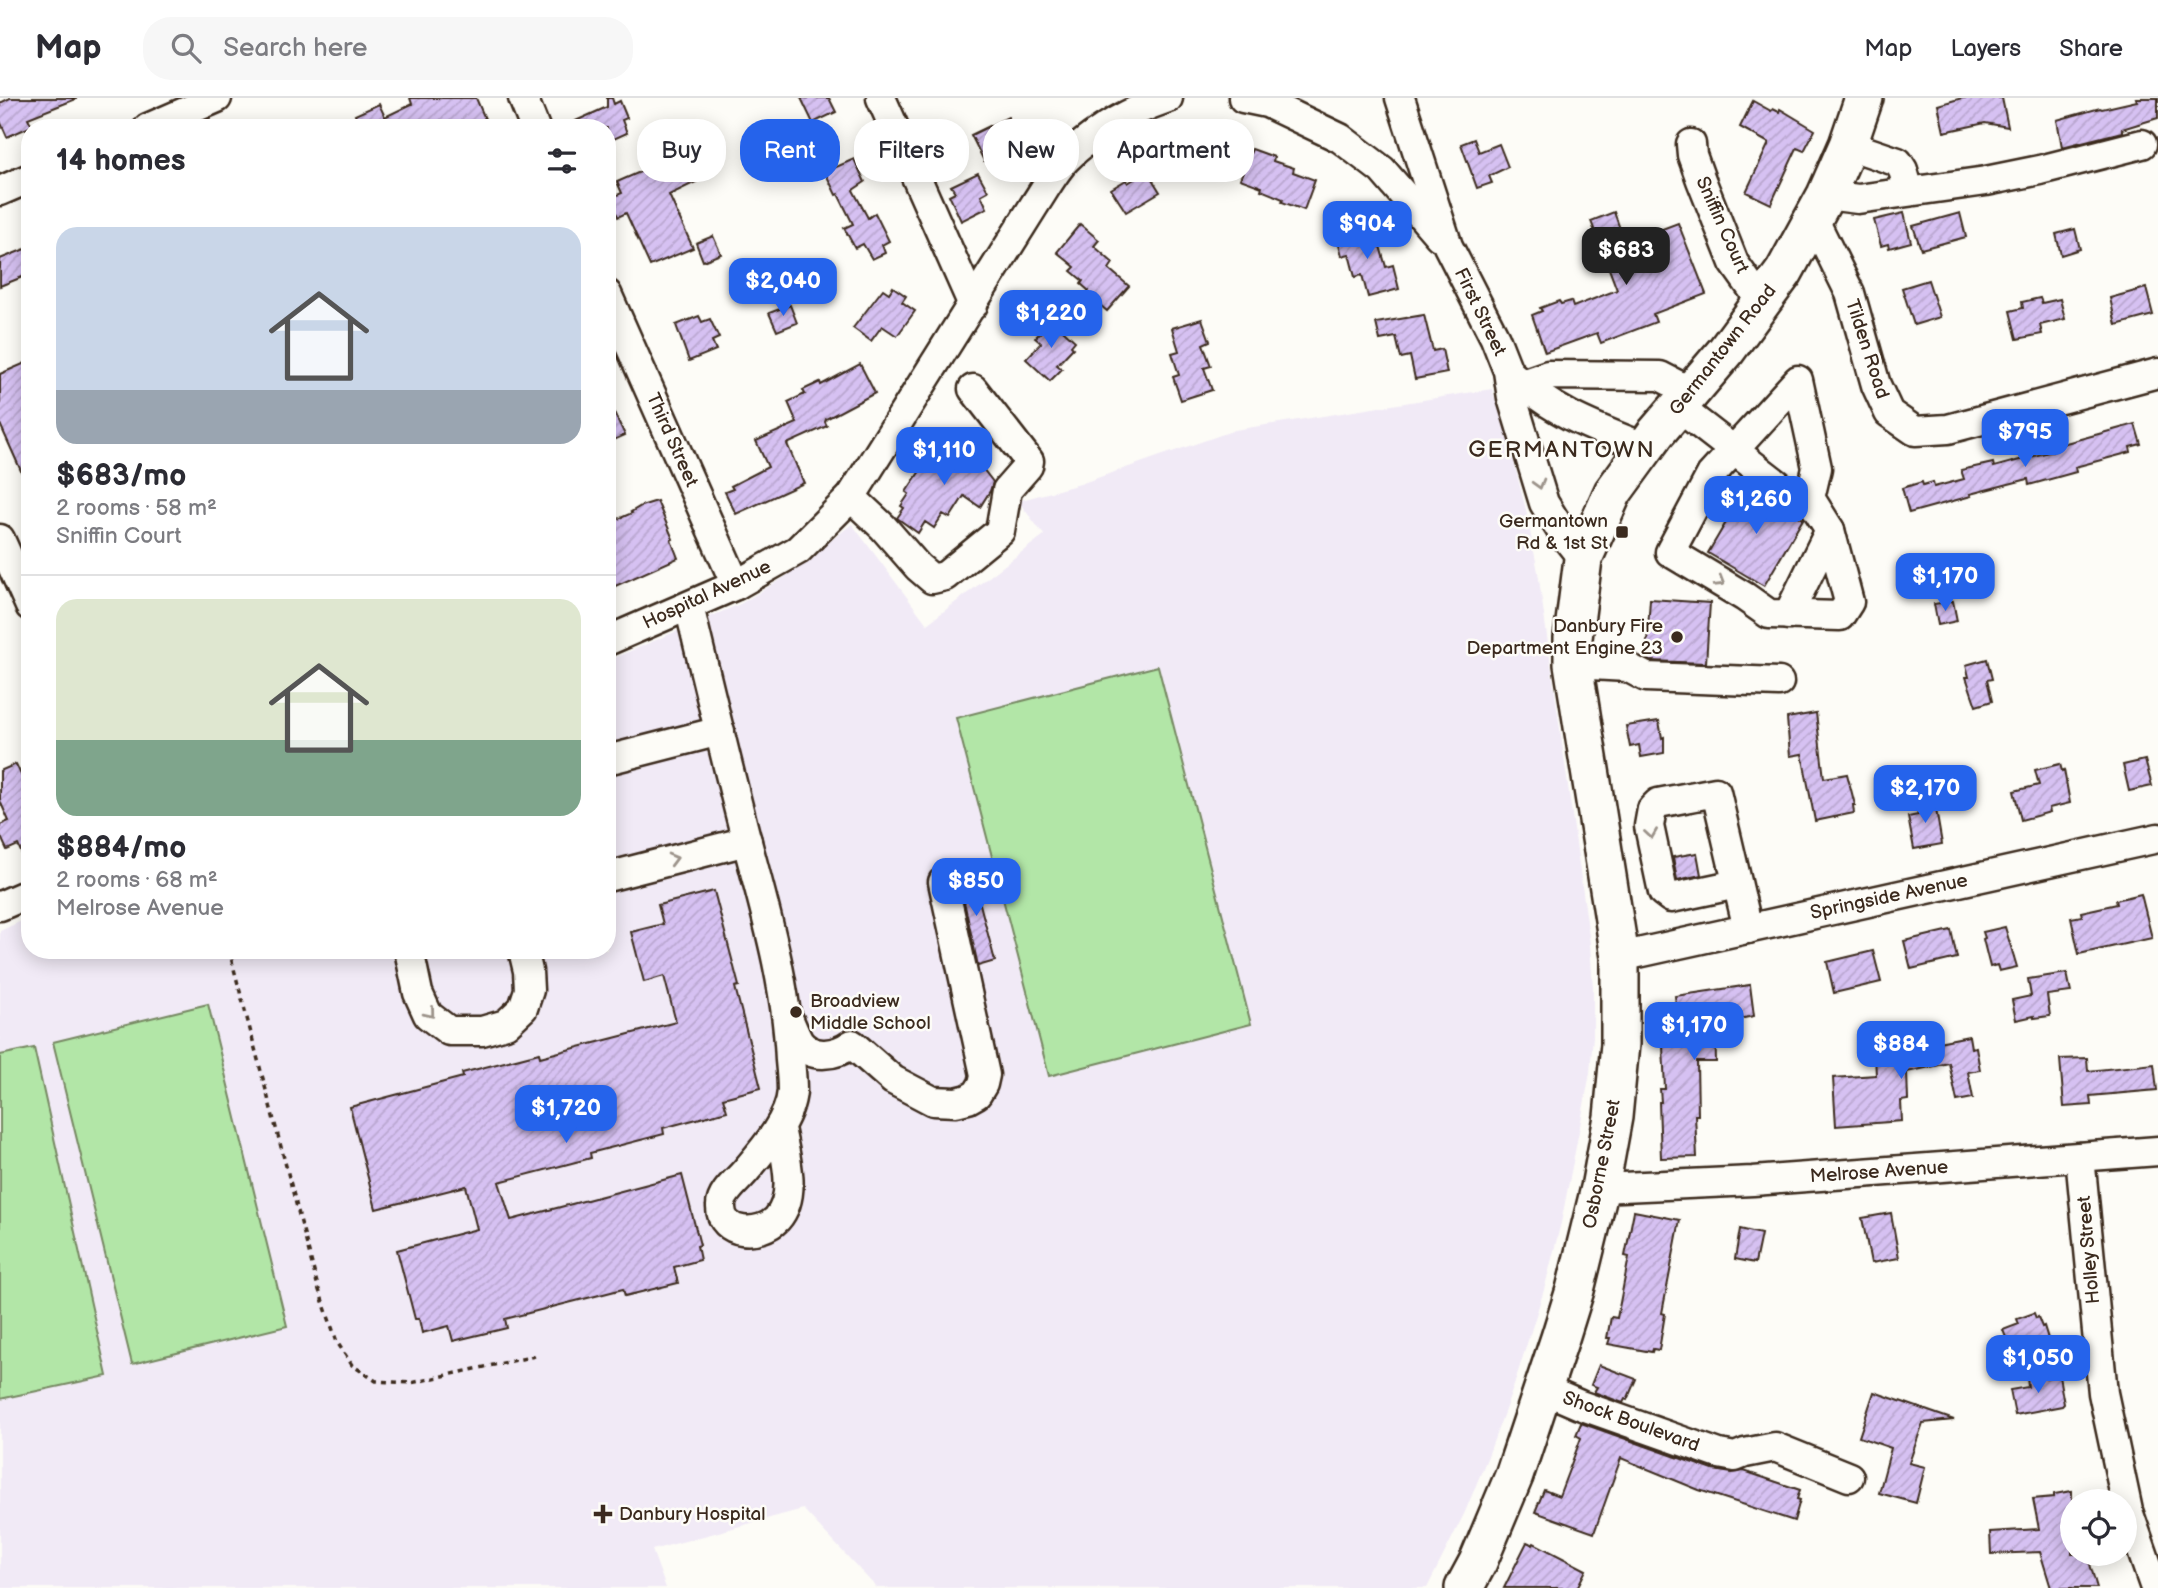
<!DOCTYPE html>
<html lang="en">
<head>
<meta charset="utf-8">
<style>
	body { margin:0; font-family:"Balsamiq Sans",sans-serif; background:#f7f7f7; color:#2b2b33; height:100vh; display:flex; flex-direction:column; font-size:26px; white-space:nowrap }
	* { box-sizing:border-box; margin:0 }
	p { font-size:23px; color:#7c7c81 }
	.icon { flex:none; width:38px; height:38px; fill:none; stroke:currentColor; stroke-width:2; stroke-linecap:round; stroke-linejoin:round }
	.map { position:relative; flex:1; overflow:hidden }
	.panel { position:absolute; left:21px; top:21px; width:595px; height:840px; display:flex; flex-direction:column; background:#fff; border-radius:28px; box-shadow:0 4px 18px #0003 }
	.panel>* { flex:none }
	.top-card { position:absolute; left:637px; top:21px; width:665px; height:63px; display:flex; gap:14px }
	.buttons { position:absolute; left:2060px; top:1391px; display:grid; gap:14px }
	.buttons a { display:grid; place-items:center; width:77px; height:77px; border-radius:50%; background:#fff; box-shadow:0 4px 18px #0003; font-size:35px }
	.price { position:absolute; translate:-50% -60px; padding:0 16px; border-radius:14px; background:#2563eb; color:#fff; font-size:23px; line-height:46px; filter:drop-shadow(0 2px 4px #0008) }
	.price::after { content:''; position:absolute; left:50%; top:42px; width:21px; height:16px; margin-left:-10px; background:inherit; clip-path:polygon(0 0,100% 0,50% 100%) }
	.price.active { background:#222; color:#fff }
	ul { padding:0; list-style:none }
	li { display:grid; align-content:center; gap:14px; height:371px; padding:0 35px }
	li+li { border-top:2px solid #e1e1e2 }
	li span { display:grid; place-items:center; height:217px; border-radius:21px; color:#555 }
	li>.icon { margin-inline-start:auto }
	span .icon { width:126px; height:126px; fill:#fffc; stroke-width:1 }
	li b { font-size:30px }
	h2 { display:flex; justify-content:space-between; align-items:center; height:84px; padding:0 35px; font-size:30px }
	.chip { padding:0 24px; border-radius:28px; background:#fff; box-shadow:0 4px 18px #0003; font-size:24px; line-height:63px }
	.chip.active { background:#2563eb; color:#fff }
	header { display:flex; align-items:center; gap:42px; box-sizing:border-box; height:98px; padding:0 35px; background:#fff; border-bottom:2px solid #e1e1e2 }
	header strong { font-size:33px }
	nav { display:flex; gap:38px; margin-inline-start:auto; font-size:24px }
	.search { width:490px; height:63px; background:#f7f7f7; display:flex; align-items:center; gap:18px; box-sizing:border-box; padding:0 24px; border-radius:28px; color:#7c7c81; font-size:26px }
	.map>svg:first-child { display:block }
	.built { fill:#f1eaf6 }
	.pitch { fill:#b2e6a7; stroke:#768862; stroke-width:2 }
	.building { fill:url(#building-hatch); stroke:#3b2a1e; stroke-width:2 }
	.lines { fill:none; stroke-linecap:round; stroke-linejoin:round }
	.minor-casing { stroke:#3b2a1e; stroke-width:33 }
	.major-casing { stroke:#3b2a1e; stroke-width:42 }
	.path { stroke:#3b2a1e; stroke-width:3.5; stroke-dasharray:5 5; stroke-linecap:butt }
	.minor { stroke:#fdfcf7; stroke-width:28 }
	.major { stroke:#fdfcf7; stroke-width:37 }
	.oneway { stroke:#9c938a }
	.poi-dot { fill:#3b2a1e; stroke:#fdfcf7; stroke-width:2.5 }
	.labels { text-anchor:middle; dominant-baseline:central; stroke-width:5; stroke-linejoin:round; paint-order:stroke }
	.street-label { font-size:19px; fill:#3b2a1e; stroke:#fdfcf7 }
	.poi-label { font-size:19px; fill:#3b2a1e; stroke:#fdfcf7; text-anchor:end }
	.quarter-label { font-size:23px; letter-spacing:2px; fill:#3b2a1e; stroke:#fdfcf7 }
</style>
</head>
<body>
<header>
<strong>Map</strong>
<div class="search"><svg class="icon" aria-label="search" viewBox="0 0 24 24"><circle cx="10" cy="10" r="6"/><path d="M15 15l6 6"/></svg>Search here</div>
<nav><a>Map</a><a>Layers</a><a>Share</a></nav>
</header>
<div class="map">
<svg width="2158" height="1490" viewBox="0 0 2158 1490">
	<defs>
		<pattern id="building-hatch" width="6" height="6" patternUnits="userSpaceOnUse" patternTransform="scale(1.75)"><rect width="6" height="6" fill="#d6c1f2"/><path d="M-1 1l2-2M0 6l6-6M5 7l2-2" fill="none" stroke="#b9a6cf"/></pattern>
	</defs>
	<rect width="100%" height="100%" fill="#fdfcf7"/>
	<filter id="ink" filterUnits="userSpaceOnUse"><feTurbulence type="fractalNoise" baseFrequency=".0143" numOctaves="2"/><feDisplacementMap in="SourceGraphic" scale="14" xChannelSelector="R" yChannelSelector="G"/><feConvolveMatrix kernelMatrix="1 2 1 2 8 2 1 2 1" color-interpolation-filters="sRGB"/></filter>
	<g filter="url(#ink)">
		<path class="built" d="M1492,291L1508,341L1526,412L1538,474L1590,845L1593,890V938L1590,975L1582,1018L1561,1125L1544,1192L1512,1293L1488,1358L1465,1414L1427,1490H877L803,1411L652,1452L666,1490H0V833L30,819V852H607V563L740,506L785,479L852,426L927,526L1044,437L1018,403L1080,386L1235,332Z"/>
		<g class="pitch">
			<path d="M1158,568L1251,926L1049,978L956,620Z"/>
			<path d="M208,906L287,1228L132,1266L53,944Z"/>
			<path d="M34,950L107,1278L0,1301V957Z"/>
		</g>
		<g class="building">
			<path d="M10,0H76V1L28,20L32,28L7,39L0,23V5Z"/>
			<path d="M410,0H476L489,30H360L355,17L379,6L385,19L412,6Z"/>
			<path d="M607,0H612L614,6L620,3L627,20L622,22L627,35L607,44V30H560L607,9Z"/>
			<path d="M801,0H829L836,14L813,25Z"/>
			<path d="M1962,0H2002L2008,29L1985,25L1944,34L1938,7Z"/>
			<path d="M2136,0H2158V20L2122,31V34L2062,49L2057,22L2100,10L2102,11L2137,3Z"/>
			<path d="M1753,3L1771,13L1773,11L1779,14L1780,11L1815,32L1804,53L1797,50L1771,106L1746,94L1769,45L1740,29Z"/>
			<path d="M1008,19L1021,45L984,63L971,37Z"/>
			<path d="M1474,41L1479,54L1499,46L1508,69L1489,78L1492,85L1477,90L1461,46Z"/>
			<path d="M1252,51L1274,59L1273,63L1294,70L1293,74L1315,82L1304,112L1282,104L1283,101L1261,92L1262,89L1240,81Z"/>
			<path d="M672,60L677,70L696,62L704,80L669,97L693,150L650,168L626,115L618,119L610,100L622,95L617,84Z"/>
			<path d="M854,61L865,84L853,92L868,120L875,115L889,143L882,147L885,155L872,161L863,146L855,150L844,130L853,126L838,96L836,97L825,74Z"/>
			<path d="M1147,73L1160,94L1126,114L1111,91L1126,82L1128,85Z"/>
			<path d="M978,75L988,93L981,97L987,110L961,123L949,97L955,94L951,88Z"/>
			<path d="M1614,114L1625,145L1678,125L1706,196L1653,216L1656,224L1601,245L1597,235L1545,254L1532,217L1542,213L1540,210L1559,203L1561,206L1571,203L1573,209L1617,192L1591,123Z"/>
			<path d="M1904,115L1911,144L1889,150L1888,146L1881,148L1874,122Z"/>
			<path d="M1960,115L1966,139L1921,151L1913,128Z"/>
			<path d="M1080,126L1099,142L1094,148L1113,165L1109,171L1129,188L1107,213L1087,196L1089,193L1081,186L1083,183L1071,173L1075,169L1057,154Z"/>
			<path d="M1367,127L1373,150L1380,148L1386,169L1393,167L1399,191L1368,199L1362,177L1355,179L1349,156L1342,158L1336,134Z"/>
			<path d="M2075,131L2080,151L2061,157L2056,136Z"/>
			<path d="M713,138L721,156L703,163L696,145Z"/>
			<path d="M30,149V176L0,188V161Z"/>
			<path d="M1928,182L1940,219L1914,227L1902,190Z"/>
			<path d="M893,189L906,198L902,204L915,213L897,238L882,228L871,243L853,230L883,191L889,195Z"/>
			<path d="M2146,190L2153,217L2116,227L2110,200Z"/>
			<path d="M2040,200L2042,205L2060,201L2065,221L2040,227L2042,236L2017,241L2010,213L2023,210L2022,204Z"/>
			<path d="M790,207L797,225L777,233L769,215Z"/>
			<path d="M1424,217L1433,253L1442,251L1447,275L1415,281L1410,258L1401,260L1396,239L1380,242L1376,225Z"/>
			<path d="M699,218L702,224L710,221L719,240L712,243L716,252L689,263L676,227Z"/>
			<path d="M1202,221L1210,243L1203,246L1211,268L1204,270L1212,292L1181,302L1173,279L1179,277L1172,255L1179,253L1172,230Z"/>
			<path d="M1052,222L1075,243L1071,248L1073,250L1057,267L1062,271L1050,283L1026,261L1041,245L1035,240Z"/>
			<path d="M30,263V393L0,326V276Z"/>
			<path d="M860,266L875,295L826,321L825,324L827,328L787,346L804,385L736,416L725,394L733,391L731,388L768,369L756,343L797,325L788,304L805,296L803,292L820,284L821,287Z"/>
			<path d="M607,300L625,337L607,345Z"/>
			<path d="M2135,326L2141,346L2130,349L2131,354L2075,369L2076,374L2029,387L2028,381L1970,396L1971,398L1909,415L1902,390L1922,384L1923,387L1933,384L1934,389L1964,381L1961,372L1993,365L1994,369L2056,352L2055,348Z"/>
			<path d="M952,342L969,353L993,384L990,393L980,409L964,398L950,420L943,416L934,430L925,424L918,435L897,420L904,410L901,408L909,396L906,394L934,352L942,357Z"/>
			<path d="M1748,387L1803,421L1764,488L1708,455Z"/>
			<path d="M657,403L673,441L671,442L678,460L611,490L607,481V426L632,415L631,414L641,408Z"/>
			<path d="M1650,501L1710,505L1706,565L1650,563L1646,560Z"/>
			<path d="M1953,503L1957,523L1938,527L1934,506Z"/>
			<path d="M1987,561L1992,581L1987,582L1992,603L1976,608L1966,579H1969L1966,567Z"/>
			<path d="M1816,615L1824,680L1847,676L1855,707H1853L1854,715L1815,723L1802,656L1790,658L1787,620Z"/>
			<path d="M1659,623L1662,640L1664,639V655L1641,659L1639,647L1630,649L1626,628Z"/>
			<path d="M2145,662L2152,688L2129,693L2123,667Z"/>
			<path d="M16,666L30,696V774L18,747L7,752L0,737V727L9,723L0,703V673Z"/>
			<path d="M2060,666L2062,673L2064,672L2070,705L2049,710L2050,714L2021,722L2014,693L2039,687L2035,672Z"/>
			<path d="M1934,700L1942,746L1914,751L1908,719L1918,717L1916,703Z"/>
			<path d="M1697,755L1701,777L1677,782L1673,759Z"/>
			<path d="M970,768L995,863L978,868L959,780L955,773Z"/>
			<path d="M714,793L739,888L735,889L761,990L723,1000L727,1013L663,1030L664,1036L590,1055L591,1060L499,1084L511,1122L682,1077L700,1147L697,1148L700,1162L674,1169L678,1185L625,1198L623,1191L505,1221L507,1230L453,1243L449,1228L422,1235L419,1221H415L397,1152L477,1131L466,1088L376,1111L350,1009L463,979L462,975L539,955L540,959L676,924L664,878L644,884L631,834L663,826L658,807Z"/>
			<path d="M2141,796L2152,840L2079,856L2071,820L2082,818L2081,814L2117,806L2116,802Z"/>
			<path d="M2005,829L2017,869L1999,873L1997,867L1990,869L1983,841L1985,840L1983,834Z"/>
			<path d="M1951,832L1957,860L1911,871L1904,843Z"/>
			<path d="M1873,853L1881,884L1834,895L1827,864Z"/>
			<path d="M2067,875L2071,894L2047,897L2050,918L2034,920V918L2016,922L2012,902L2031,898L2028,881Z"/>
			<path d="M1750,887L1754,918L1715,926L1716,964H1697L1698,1017H1695L1697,1059L1661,1060L1659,1004H1661L1660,991H1665L1663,948L1681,946L1675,898Z"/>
			<path d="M1969,938L1971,950L1976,949L1980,972L1968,974L1973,1000L1957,1003L1949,965L1907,974L1908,1002L1901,1003L1902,1023L1836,1028L1833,980L1876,977L1875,959L1910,956L1907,944L1932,939L1933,945Z"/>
			<path d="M2087,960L2088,973L2154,966L2157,992L2090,998L2091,1007L2064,1009L2060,961Z"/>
			<path d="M1634,1113L1680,1122L1662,1215L1665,1216L1659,1252L1653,1251L1652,1254L1608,1246L1610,1240H1607L1611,1219L1617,1220L1629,1159L1625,1158Z"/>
			<path d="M1891,1115L1899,1160L1871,1165L1862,1120Z"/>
			<path d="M1740,1131L1761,1136L1755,1165L1735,1161Z"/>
			<path d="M2034,1215L2036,1220L2038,1219L2042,1229L2044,1228L2049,1244L2013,1257L2003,1232L2019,1226L2017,1221Z"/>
			<path d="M1599,1267L1636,1281L1627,1302L1625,1301L1623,1305L1594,1294L1597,1289L1591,1287Z"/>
			<path d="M2043,1276L2044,1280L2059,1278L2064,1306L2062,1308L2015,1317L2010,1292L2028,1289L2027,1279Z"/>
			<path d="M1874,1294L1954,1322L1923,1325L1909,1365L1925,1369L1916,1405L1879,1395L1891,1350L1859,1339Z"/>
			<path d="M1581,1325L1713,1372L1732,1375L1744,1373L1800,1392L1797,1401L1800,1402L1794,1423L1699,1392L1621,1360L1594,1435L1535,1414L1544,1392L1559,1398L1581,1340L1576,1337Z"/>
			<path d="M2072,1393V1456H2087L2097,1490H2051L2040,1454L1991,1456L1990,1434L2039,1431L2033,1401L2054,1399V1396Z"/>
			<path d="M1527,1444L1533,1447L1534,1445L1586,1472L1577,1490H1504Z"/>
		</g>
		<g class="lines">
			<defs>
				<g id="minor">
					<path d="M523,0L535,30"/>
					<path d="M881,0L973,207"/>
					<path d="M1243,0L1267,5L1340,40L1382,72L1439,138"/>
					<path d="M1400,0L1448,148L1495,240L1508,273L1512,300L1544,405L1564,437L1583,461"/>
					<path d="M148,30L217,0"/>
					<path d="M1691,46L1692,57L1701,82L1734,165L1761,203"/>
					<path d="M1848,47L1898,64L1903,72L1909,93"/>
					<path d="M0,93L30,80"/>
					<path d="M1826,97L1858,101L1986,83L2040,72L2142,46"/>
					<path d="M1814,122L1850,195L1876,287L1889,315L1915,333L1948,331L2158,275"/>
					<path d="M607,196L736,487"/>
					<path d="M1512,277C1555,316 1593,329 1646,350"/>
					<path d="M1522,286L1548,277L1660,278L1691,294"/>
					<path d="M1678,309L1785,392L1810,400L1817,370L1798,282L1711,377L1670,454L1745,499L1769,516L1840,518L1849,504L1830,432L1810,400"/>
					<path d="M851,399L883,429L918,469L932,481L945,478L1000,433L1007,392L1028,368L1029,363L973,291"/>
					<path d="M0,441L30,508"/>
					<path d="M689,508C708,587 727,666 747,744C766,816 787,887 790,962C791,972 792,983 792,993C790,1021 765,1050 748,1070C740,1081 721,1094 721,1108C720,1138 761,1138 777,1121C798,1097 785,1058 780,1030"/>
					<path d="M1788,517L1830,432"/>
					<path d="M607,543L736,487L798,452L851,399L1035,106C1045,91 1054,74 1066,61C1095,32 1130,13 1168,0"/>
					<path d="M1573,566L1627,569L1646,579L1779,584"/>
					<path d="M607,662L720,633"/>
					<path d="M607,779L747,743"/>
					<path d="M1737,786L1671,800L1663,794L1649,728L1652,711L1658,705L1716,694L1748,831"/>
					<path d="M0,808L30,795"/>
					<path d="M409,852L418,895L428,917L449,933H482L506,926L523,910L529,892L528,873L523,852"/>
					<path d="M1620,859L2158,740"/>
					<path d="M789,922C792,929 795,937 799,944C812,962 837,957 852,946L893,982L933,1003L956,1004L968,1001L977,996L983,986L985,977L943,784"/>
					<path d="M2080,1059L2103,1295L2128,1413L2155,1490"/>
					<path d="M1600,1090L1753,1083L2158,1053"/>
					<path d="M1543,1291L1580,1307L1719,1356L1735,1359L1745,1355L1775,1349L1849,1379"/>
				</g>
				<path id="major" d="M1464,1490L1478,1464L1514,1378L1560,1240L1575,1192L1600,1090L1613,1019L1620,946V859L1573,566V540L1583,461L1613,394L1656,335L1726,253L1784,174L1826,97L1848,47L1864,0"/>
			</defs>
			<use href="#minor" class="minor-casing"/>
			<use href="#major" class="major-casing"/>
			<path class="path" d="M229,852L318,1189L337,1244L352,1267L376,1283L411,1285L535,1258"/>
			<use href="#minor" class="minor"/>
			<use href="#major" class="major"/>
		</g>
		<defs><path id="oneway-chevron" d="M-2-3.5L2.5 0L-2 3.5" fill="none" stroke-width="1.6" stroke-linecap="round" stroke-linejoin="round" transform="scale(1.75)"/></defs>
		<g class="oneway">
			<use href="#oneway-chevron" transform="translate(1539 386) rotate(74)"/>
			<use href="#oneway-chevron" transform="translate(1720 484) rotate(31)"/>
			<use href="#oneway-chevron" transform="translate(1651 736) rotate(82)"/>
			<use href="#oneway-chevron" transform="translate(673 761) rotate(-15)"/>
			<use href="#oneway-chevron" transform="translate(430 915) rotate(51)"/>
		</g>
	</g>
	<g class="poi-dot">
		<rect x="1615" y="427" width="14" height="14" rx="3.5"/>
		<circle cx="1677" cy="539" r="7"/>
		<circle cx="796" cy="914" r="7"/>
		<path d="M599.5 1405.5h7v7h7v7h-7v7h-7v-7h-7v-7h7z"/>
	</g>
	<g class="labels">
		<g class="street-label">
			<text transform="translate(1722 127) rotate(66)">Sniffin Court</text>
			<text transform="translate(1480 214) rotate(64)">First Street</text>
			<text transform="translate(1867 251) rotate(72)">Tilden Road</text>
			<text transform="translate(1723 252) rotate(-52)">Germantown Road</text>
			<text transform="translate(672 342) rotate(66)">Third Street</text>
			<text transform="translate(707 497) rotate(-25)">Hospital Avenue</text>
			<text transform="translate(1889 799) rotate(-12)">Springside Avenue</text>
			<text transform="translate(1602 1066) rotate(-79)">Osborne Street</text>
			<text transform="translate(1879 1074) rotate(-4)">Melrose Avenue</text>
			<text transform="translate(2089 1152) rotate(-95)">Holley Street</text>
			<text transform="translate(1631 1324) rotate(20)">Shock Boulevard</text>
		</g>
		<g class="poi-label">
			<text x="1608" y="423">Germantown<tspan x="1608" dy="22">Rd &amp; 1st St</tspan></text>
			<text x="1663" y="528">Danbury Fire<tspan x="1663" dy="22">Department Engine 23</tspan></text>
			<text x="810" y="903" text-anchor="start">Broadview<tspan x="810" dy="22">Middle School</tspan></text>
			<text x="619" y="1416" text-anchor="start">Danbury Hospital</text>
		</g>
		<g class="quarter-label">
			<text x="1562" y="352">GERMANTOWN</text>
		</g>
	</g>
</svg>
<div class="buttons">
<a><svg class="icon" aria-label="locate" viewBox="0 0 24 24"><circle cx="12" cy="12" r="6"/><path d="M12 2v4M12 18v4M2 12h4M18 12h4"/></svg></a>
</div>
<b class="price" style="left:1367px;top:163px">$904</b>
<b class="price active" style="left:1626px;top:189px">$683</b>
<b class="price" style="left:783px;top:220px">$2,040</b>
<b class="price" style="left:1051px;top:252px">$1,220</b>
<b class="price" style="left:2025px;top:371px">$795</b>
<b class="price" style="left:944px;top:389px">$1,110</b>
<b class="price" style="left:1756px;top:438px">$1,260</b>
<b class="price" style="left:1945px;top:515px">$1,170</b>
<b class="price" style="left:1925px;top:727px">$2,170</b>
<b class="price" style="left:976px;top:820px">$850</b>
<b class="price" style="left:1694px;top:964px">$1,170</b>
<b class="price" style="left:1901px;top:983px">$884</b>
<b class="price" style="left:566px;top:1047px">$1,720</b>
<b class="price" style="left:2038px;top:1297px">$1,050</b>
<div class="top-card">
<a class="chip">Buy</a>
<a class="chip active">Rent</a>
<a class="chip">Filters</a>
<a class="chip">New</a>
<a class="chip">Apartment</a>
</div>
<section class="panel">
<h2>14 homes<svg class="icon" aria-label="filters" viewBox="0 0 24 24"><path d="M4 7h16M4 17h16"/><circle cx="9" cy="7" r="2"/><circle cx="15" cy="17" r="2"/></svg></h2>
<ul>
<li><span style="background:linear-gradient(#c9d6e8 75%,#9aa5b1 0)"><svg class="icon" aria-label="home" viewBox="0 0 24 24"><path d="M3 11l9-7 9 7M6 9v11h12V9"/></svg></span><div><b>$683/mo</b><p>2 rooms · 58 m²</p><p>Sniffin Court</p></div></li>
<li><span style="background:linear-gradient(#dfe7d0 65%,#7fa58c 0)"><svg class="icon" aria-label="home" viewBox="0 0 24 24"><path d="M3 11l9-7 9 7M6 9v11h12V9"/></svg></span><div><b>$884/mo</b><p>2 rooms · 68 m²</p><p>Melrose Avenue</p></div></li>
</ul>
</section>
</div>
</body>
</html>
